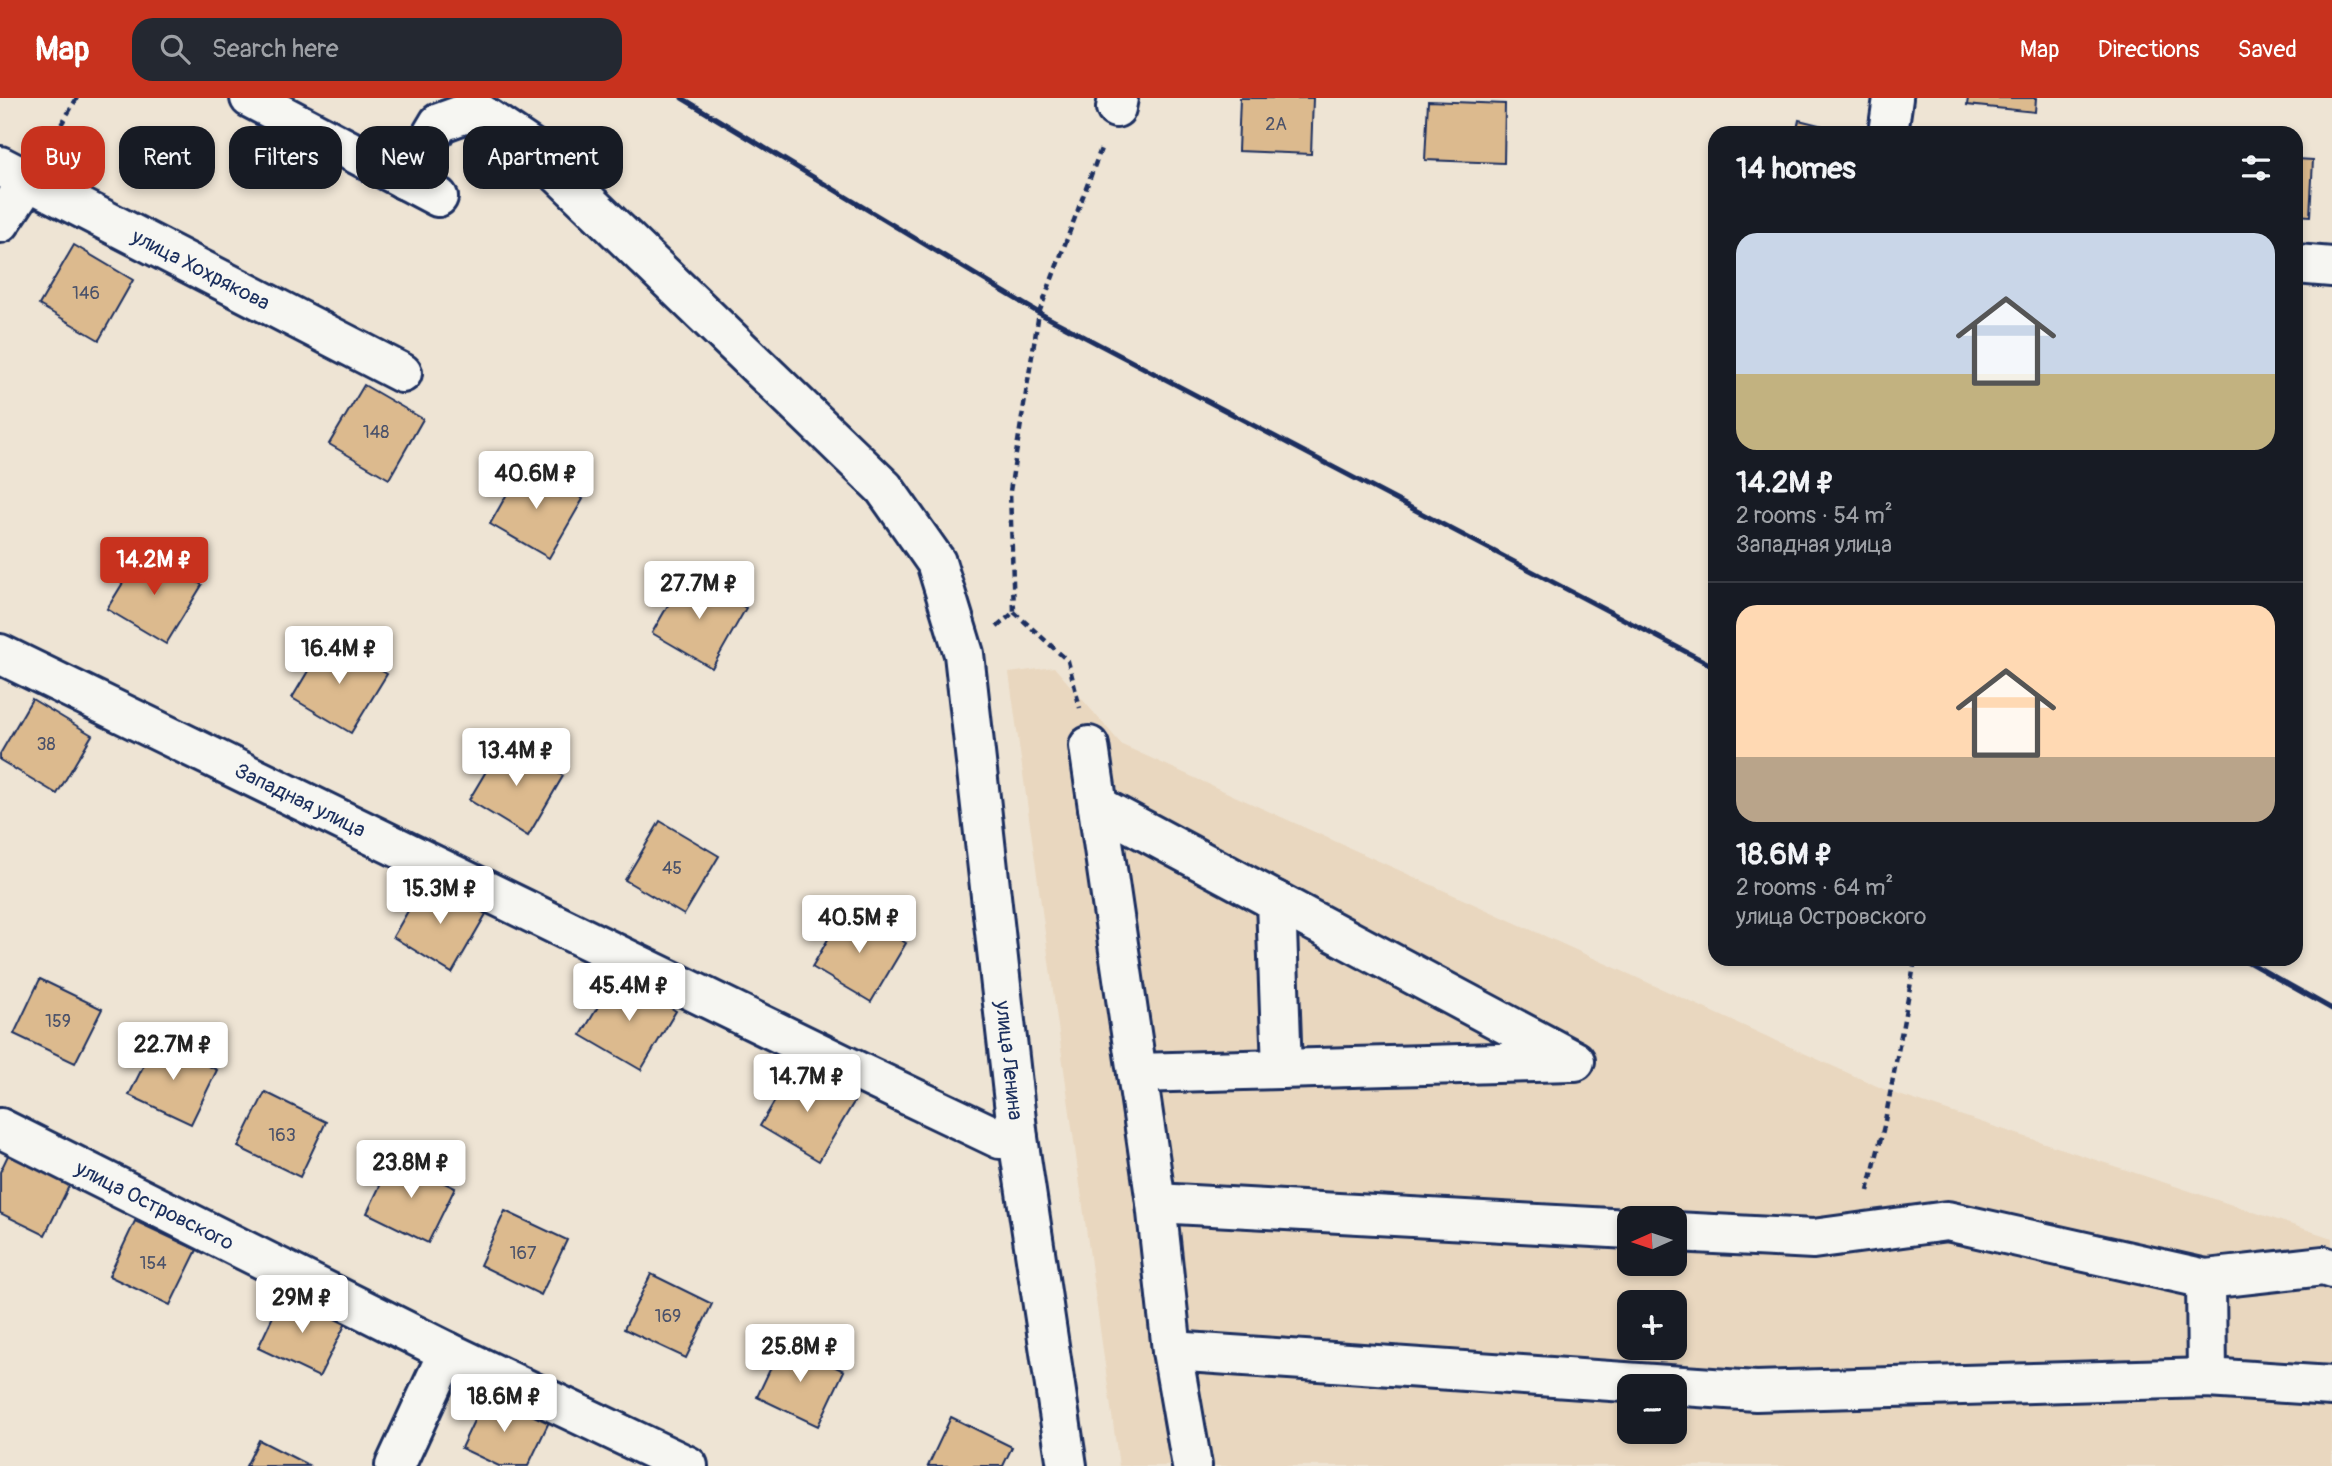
<!DOCTYPE html>
<html lang="en">
<head>
<meta charset="utf-8">
<style>
	body { margin:0; font-family:Pangolin,sans-serif; background:#242831; color:#f1f3f6; height:100vh; display:flex; flex-direction:column; font-size:26px; white-space:nowrap }
	* { box-sizing:border-box; margin:0 }
	p { font-size:23px; color:#9ea1a6 }
	.icon { flex:none; width:38px; height:38px; fill:none; stroke:currentColor; stroke-width:2; stroke-linecap:round; stroke-linejoin:round }
	.map { position:relative; flex:1; overflow:hidden }
	.drawer { position:absolute; left:1708px; top:28px; width:595px; height:840px; display:flex; flex-direction:column; background:#171b24; border-radius:21px; box-shadow:0 4px 10px #0003 }
	.drawer>* { flex:none }
	.banner { position:absolute; left:21px; top:28px; width:665px; height:63px; display:flex; gap:14px }
	.needle { width:46px; rotate:267deg }
	.tools { position:absolute; left:1617px; top:1108px; display:grid; gap:14px }
	.tools a { display:grid; place-items:center; width:70px; height:70px; border-radius:14px; background:#171b24; box-shadow:0 4px 10px #0003; font-size:35px }
	.price { position:absolute; translate:-50% -60px; padding:0 16px; border-radius:7px; background:#fff; color:#222; font-size:23px; line-height:46px; filter:drop-shadow(0 2px 4px #0008) }
	.price::after { content:''; position:absolute; left:50%; top:42px; width:21px; height:16px; margin-left:-10px; background:inherit; clip-path:polygon(0 0,100% 0,50% 100%) }
	.price.active { background:#c8321e; color:#fff }
	ul { padding:0; list-style:none }
	li { display:grid; align-content:center; gap:14px; height:371px; padding:0 28px }
	li+li { border-top:2px solid #363941 }
	li span { display:grid; place-items:center; height:217px; border-radius:21px; color:#555 }
	li>.icon { margin-inline-start:auto }
	span .icon { width:126px; height:126px; fill:#fffc; stroke-width:1 }
	li b { font-size:30px }
	h2 { display:flex; justify-content:space-between; align-items:center; height:84px; padding:0 28px; font-size:30px }
	.tag { padding:0 24px; border-radius:21px; background:#171b24; box-shadow:0 4px 10px #0003; font-size:24px; line-height:63px }
	.tag.active { background:#c8321e; color:#fff }
	header { display:flex; align-items:center; gap:42px; box-sizing:border-box; height:98px; padding:0 35px; background:#c8321e; color:#fff }
	header strong { font-size:33px }
	nav { display:flex; gap:38px; margin-inline-start:auto; font-size:24px }
	.search { width:490px; height:63px; background:#242831; display:flex; align-items:center; gap:18px; box-sizing:border-box; padding:0 24px; border-radius:21px; color:#9ea1a6; font-size:26px }
	.map>svg:first-child { display:block }
	.built { fill:#e9d7bf; fill-rule:evenodd }
	.building { fill:#dcba8e; stroke:#1b2f5e; stroke-width:2 }
	.lines { fill:none; stroke-linecap:round; stroke-linejoin:round }
	.minor-casing { stroke:#1b2f5e; stroke-width:44 }
	.path { stroke:#1b2f5e; stroke-width:4.5; stroke-dasharray:7 5; stroke-linecap:butt }
	.minor { stroke:#f6f6f2; stroke-width:38 }
	.rail { stroke:#1b2f5e; stroke-width:5 }
	.labels { text-anchor:middle; dominant-baseline:central; stroke-width:6; stroke-linejoin:round; paint-order:stroke }
	.number-label { font-size:18px; fill:#4b526a }
	.street-label { font-size:21px; fill:#1b2f5e; stroke:#f6f6f2 }
</style>
</head>
<body>
<header>
<strong>Map</strong>
<div class="search"><svg class="icon" aria-label="search" viewBox="0 0 24 24"><circle cx="10" cy="10" r="6"/><path d="M15 15l6 6"/></svg>Search here</div>
<nav><a>Map</a><a>Directions</a><a>Saved</a></nav>
</header>
<div class="map">
<svg width="2332" height="1368" viewBox="0 0 2332 1368">
	<rect width="100%" height="100%" fill="#eee4d4"/>
	<filter id="ink" filterUnits="userSpaceOnUse"><feTurbulence type="fractalNoise" baseFrequency=".0143" numOctaves="2"/><feDisplacementMap in="SourceGraphic" scale="14" xChannelSelector="R" yChannelSelector="G"/><feConvolveMatrix kernelMatrix="1 2 1 2 8 2 1 2 1" color-interpolation-filters="sRGB"/></filter>
	<g filter="url(#ink)">
		<path class="built" d="M1054,569L1122,647L1890,994L2332,1140V1368H1119L1009,575ZM1629,1120H1675V1166H1629ZM1629,1204H1675V1250H1629ZM1629,1288H1675V1334H1629Z"/>
		<g class="building">
			<path d="M1240,0H1313L1311,56L1238,53Z"/>
			<path d="M1968,0H2036L2035,14L1967,7Z"/>
			<path d="M1428,3L1505,6L1504,65L1425,62Z"/>
			<path d="M1799,22L1835,31L1834,35H1796Z"/>
			<path d="M2296,61L2313,62L2310,118L2296,117Z"/>
			<path d="M74,147L133,182L99,242L39,207Z"/>
			<path d="M364,287L423,321L389,381L329,346Z"/>
			<path d="M524,366L583,401L549,460L490,426Z"/>
			<path d="M143,452L202,487L166,546L107,511Z"/>
			<path d="M686,476L746,510L712,570L652,535Z"/>
			<path d="M327,541L387,576L351,635L292,600Z"/>
			<path d="M32,601L92,637L57,696L0,662V656Z"/>
			<path d="M504,643L563,678L528,738L469,702Z"/>
			<path d="M660,723L719,758L684,817L625,782Z"/>
			<path d="M427,780L486,816L452,875L393,839Z"/>
			<path d="M846,810L906,845L871,904L812,869Z"/>
			<path d="M617,877L676,913L641,972L581,937Z"/>
			<path d="M40,881L102,911L75,965L14,936Z"/>
			<path d="M156,942L217,972L191,1026L129,997Z"/>
			<path d="M795,969L854,1004L819,1063L760,1028Z"/>
			<path d="M265,994L326,1024L300,1079L238,1049Z"/>
			<path d="M10,1053L72,1082L45,1137L0,1115V1074Z"/>
			<path d="M393,1060L455,1090L428,1145L367,1115Z"/>
			<path d="M505,1113L567,1142L541,1197L480,1167Z"/>
			<path d="M135,1123L197,1152L170,1207L109,1178Z"/>
			<path d="M651,1176L712,1206L686,1260L624,1231Z"/>
			<path d="M284,1195L346,1225L319,1279L258,1250Z"/>
			<path d="M783,1244L844,1273L818,1328L757,1299Z"/>
			<path d="M487,1295L549,1324L528,1368H499L461,1350Z"/>
			<path d="M951,1319L1012,1349L1003,1368H928Z"/>
			<path d="M259,1342L310,1368H246Z"/>
		</g>
		<g class="lines">
			<defs>
				<g id="minor">
					<path d="M250,0L438,99"/>
					<path d="M1116,10L1118,0"/>
					<path d="M1888,35L1893,0"/>
					<path id="s1" d="M0,68L402,275"/>
					<path id="s2" d="M405,82L439,25L475,12L533,51L884,390L936,464L964,556L1018,1040L1067,1368"/>
					<path d="M0,125L28,83"/>
					<path d="M2296,166L2332,169"/>
					<path id="s3" d="M0,556L859,974L1000,1041L1018,1040"/>
					<path d="M1089,648L1156,1105L1172,1253L1192,1368"/>
					<path d="M1098,708L1575,963"/>
					<path d="M1276,803L1282,971"/>
					<path d="M1137,975L1572,963"/>
					<path id="s4" d="M0,1030L448,1254L688,1368"/>
					<path d="M1156,1105L1629,1131"/>
					<path d="M1675,1134L1813,1141L1947,1123L2206,1181L2323,1168L2332,1171"/>
					<path d="M2206,1181L2207,1280"/>
					<path d="M1172,1253L1756,1293L2207,1280L2332,1288"/>
					<path d="M395,1368L448,1254"/>
				</g>
			</defs>
			<use href="#minor" class="minor-casing"/>
			<g class="path">
				<path d="M49,47L77,0"/>
				<path d="M1014,514L1068,563L1080,610"/>
				<path d="M997,529L1014,514L1010,393L1039,215L1102,48"/>
				<path d="M1868,1093L1884,1028L1914,868L1911,861"/>
			</g>
			<use href="#minor" class="minor"/>
			<g class="rail">
				<path d="M682,0L1039,215L1715,569"/>
				<path d="M2243,861L2332,911"/>
			</g>
		</g>
	</g>
	<g class="labels">
		<g class="number-label">
			<text x="1276" y="26">2А</text>
			<text x="86" y="195">146</text>
			<text x="376" y="334">148</text>
			<text x="46" y="646">38</text>
			<text x="672" y="770">45</text>
			<text x="58" y="923">159</text>
			<text x="282" y="1037">163</text>
			<text x="523" y="1155">167</text>
			<text x="153" y="1165">154</text>
			<text x="668" y="1218">169</text>
		</g>
		<g class="street-label">
			<text stroke="none"><textPath href="#s1" startOffset="226">улица Хохрякова</textPath></text>
			<text stroke="none"><textPath href="#s3" startOffset="334">Западная улица</textPath></text>
			<text stroke="none"><textPath href="#s2" startOffset="1258">улица Ленина</textPath></text>
			<text stroke="none"><textPath href="#s4" startOffset="173">улица Островского</textPath></text>
		</g>
	</g>
</svg>
<div class="tools">
<a><svg class="needle" viewBox="-14 -14 28 28"><path d="M0-13l5 13h-10z" fill="#e53935"/><path d="M0 13l5-13h-10z" fill="#9ea1a6"/></svg></a>
<a>+</a>
<a>−</a>
</div>
<b class="price" style="left:536px;top:413px">40.6M ₽</b>
<b class="price active" style="left:154px;top:499px">14.2M ₽</b>
<b class="price" style="left:699px;top:523px">27.7M ₽</b>
<b class="price" style="left:339px;top:588px">16.4M ₽</b>
<b class="price" style="left:516px;top:690px">13.4M ₽</b>
<b class="price" style="left:440px;top:828px">15.3M ₽</b>
<b class="price" style="left:859px;top:857px">40.5M ₽</b>
<b class="price" style="left:629px;top:925px">45.4M ₽</b>
<b class="price" style="left:173px;top:984px">22.7M ₽</b>
<b class="price" style="left:807px;top:1016px">14.7M ₽</b>
<b class="price" style="left:411px;top:1102px">23.8M ₽</b>
<b class="price" style="left:302px;top:1237px">29M ₽</b>
<b class="price" style="left:800px;top:1286px">25.8M ₽</b>
<b class="price" style="left:504px;top:1336px">18.6M ₽</b>
<div class="banner">
<a class="tag active">Buy</a>
<a class="tag">Rent</a>
<a class="tag">Filters</a>
<a class="tag">New</a>
<a class="tag">Apartment</a>
</div>
<section class="drawer">
<h2>14 homes<svg class="icon" aria-label="filters" viewBox="0 0 24 24"><path d="M4 7h16M4 17h16"/><circle cx="9" cy="7" r="2"/><circle cx="15" cy="17" r="2"/></svg></h2>
<ul>
<li><span style="background:linear-gradient(#c9d6e8 65%,#c2b280 0)"><svg class="icon" aria-label="home" viewBox="0 0 24 24"><path d="M3 11l9-7 9 7M6 9v11h12V9"/></svg></span><div><b>14.2M ₽</b><p>2 rooms · 54 m²</p><p>Западная улица</p></div></li>
<li><span style="background:linear-gradient(#ffd9b3 70%,#b9a48a 0)"><svg class="icon" aria-label="home" viewBox="0 0 24 24"><path d="M3 11l9-7 9 7M6 9v11h12V9"/></svg></span><div><b>18.6M ₽</b><p>2 rooms · 64 m²</p><p>улица Островского</p></div></li>
</ul>
</section>
</div>
</body>
</html>
